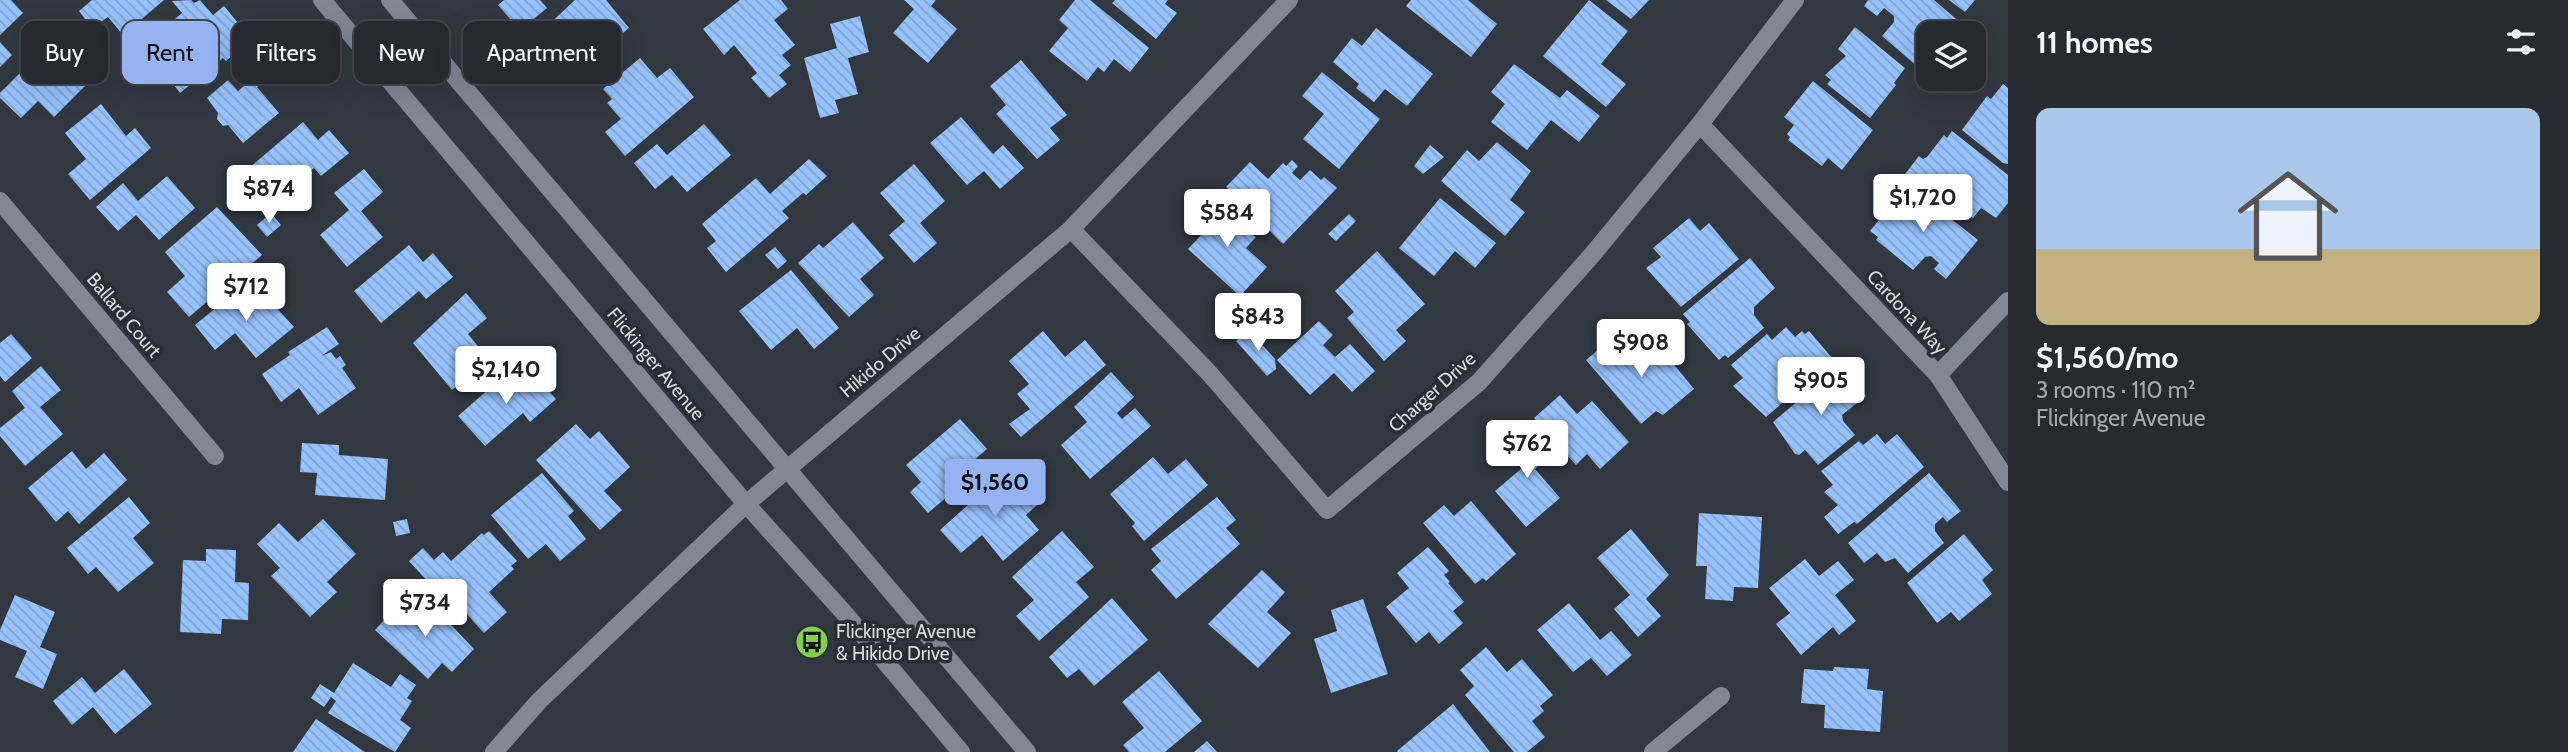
<!DOCTYPE html>
<html lang="en">
<head>
<meta charset="utf-8">
<style>
	body { margin:0; font-family:Cabin,sans-serif; background:#2e3238; color:#f1f3f6; height:100vh; display:flex; flex-direction:column; font-size:26px; white-space:nowrap }
	* { box-sizing:border-box; margin:0 }
	p { font-size:23px; color:#a4a7ab }
	.icon { flex:none; width:38px; height:38px; fill:none; stroke:currentColor; stroke-width:2; stroke-linecap:round; stroke-linejoin:round }
	.map { position:relative; flex:1; overflow:hidden }
	.side { display:flex; flex-direction:column; background:#262a30; width:560px }
	.side>* { flex:none }
	.banner { position:absolute; left:21px; top:21px; width:665px; height:63px; display:flex; gap:14px }
	.tools { position:absolute; left:1916px; top:21px; display:grid; gap:14px }
	.tools a { display:grid; place-items:center; width:70px; height:70px; border-radius:14px; background:#262a30; box-shadow:0 7px 28px #0002,0 0 0 2px #42464c; font-size:35px }
	.price { position:absolute; translate:-50% -60px; padding:0 16px; border-radius:7px; background:#fff; color:#222; font-size:23px; line-height:46px; filter:drop-shadow(0 2px 4px #0008) }
	.price::after { content:''; position:absolute; left:50%; top:42px; width:21px; height:16px; margin-left:-10px; background:inherit; clip-path:polygon(0 0,100% 0,50% 100%) }
	.price.selected { background:#95b2f1; color:#111 }
	ul { padding:0; list-style:none }
	li { display:grid; align-content:center; gap:14px; height:371px; padding:0 28px }
	li+li { border-top:2px solid #42464c }
	li span { display:grid; place-items:center; height:217px; border-radius:14px; color:#555 }
	li>.icon { margin-inline-start:auto }
	span .icon { width:126px; height:126px; fill:#fffc; stroke-width:1 }
	li b { font-size:30px }
	h2 { display:flex; justify-content:space-between; align-items:center; height:84px; padding:0 28px; font-size:30px }
	.pill { padding:0 24px; border-radius:14px; background:#262a30; box-shadow:0 7px 28px #0002,0 0 0 2px #42464c; font-size:24px; line-height:63px }
	.pill.selected { background:#95b2f1; color:#111 }
	main { display:flex; flex:1; min-height:0 }
	.map>svg:first-child { display:block }
	.building { fill:url(#building-back-hatch) }
	.lines { fill:none; stroke-linecap:round; stroke-linejoin:round }
	.minor { stroke:#818892; stroke-width:18 }
	.secondary { stroke:#818892; stroke-width:18 }
	.labels { text-anchor:middle; dominant-baseline:central; stroke-width:7; stroke-linejoin:round; paint-order:stroke }
	.street-label { font-size:19px; fill:#d7dbe0; stroke:#282e35 }
	.poi-label { font-size:19px; fill:#d7dbe0; stroke:#282e35; text-anchor:start }
</style>
</head>
<body>
<main>
<div class="map">
<svg width="2008" height="752" viewBox="0 0 2008 752">
	<defs>
		<pattern id="building-back-hatch" width="6" height="6" patternUnits="userSpaceOnUse" patternTransform="scale(1.75)"><rect width="6" height="6" fill="#96c2fd"/><path d="M-1 5l2 2M0 0l6 6M5-1l2 2" fill="none" stroke="#80a2ce"/></pattern>
	</defs>
	<rect width="100%" height="100%" fill="#323840"/>
	<g class="building">
		<path d="M0,0H11L23,13L0,35Z"/>
		<path d="M92,0H164L123,35L108,17L92,28L79,11Z"/>
		<path d="M191,0L194,3L200,0L213,15L224,6L244,30L236,36L245,45L226,61L223,58L180,93L144,45L182,13L172,1Z"/>
		<path d="M504,0H540L547,8L520,30L498,5Z"/>
		<path d="M575,0H606L629,28L573,74L560,57L550,65L530,42Z"/>
		<path d="M740,0H781L788,9L774,20L795,45L782,55L791,65L779,75L787,84L769,98L751,78L757,73L734,45L724,55L703,29Z"/>
		<path d="M904,0H936L931,6L957,29L928,63L893,33L914,9Z"/>
		<path d="M1075,0H1090L1149,48L1130,72L1114,59L1104,72L1098,67L1087,81L1049,51L1068,28L1059,20Z"/>
		<path d="M1115,0H1168L1165,4L1177,13L1156,39L1112,3Z"/>
		<path d="M1411,0H1468L1497,24L1471,57L1406,6Z"/>
		<path d="M1589,0L1628,31L1601,64L1626,84L1606,107L1543,56Z"/>
		<path d="M1606,0H1649L1631,19Z"/>
		<path d="M1868,0H1934L1962,24L1959,27L1963,29L1959,33H1928V52L1917,66L1882,36L1894,22V16L1884,8L1877,16L1864,6Z"/>
		<path d="M1949,0H1975L1965,12Z"/>
		<path d="M860,16L869,52L848,58L858,94L835,100L839,113L820,118L804,58L837,48L830,24Z"/>
		<path d="M1855,27L1905,68L1894,83L1896,85L1870,118L1827,84L1831,80L1825,75L1846,56L1838,49Z"/>
		<path d="M1376,28L1433,74L1407,106L1385,89L1374,102L1356,88L1359,84L1333,62L1352,38L1362,46Z"/>
		<path d="M0,42L12,55L0,67Z"/>
		<path d="M258,45L278,69L257,87L279,113L243,143L228,125L223,126L217,119L218,113L207,98L228,80L238,91L244,86L230,70Z"/>
		<path d="M66,49L94,77L54,117L38,101L21,118L0,98V93L21,72L32,83Z"/>
		<path d="M640,58L657,78L670,68L694,97L625,156L605,132L621,119L607,103L612,99L603,89Z"/>
		<path d="M1021,60L1067,115L1050,128L1060,140L1037,159L996,114L1006,105L990,86Z"/>
		<path d="M1514,64L1560,98L1567,90L1600,116L1579,142L1551,120L1527,150L1491,122L1505,104L1491,92Z"/>
		<path d="M1322,72L1380,119L1339,169L1303,139L1324,114L1302,96Z"/>
		<path d="M1813,81L1873,130L1842,170L1828,158L1822,166L1788,140L1790,137L1787,134L1794,125L1784,117Z"/>
		<path d="M2003,84L2008,88V164L2003,163L1962,130L1987,96L1991,99Z"/>
		<path d="M101,104L126,136L135,128L151,148L90,200L68,174L86,159L65,133Z"/>
		<path d="M961,117L993,154L1003,145L1024,168L1000,189L984,171L967,185L930,143Z"/>
		<path d="M303,122L318,140L329,130L349,153L321,176L314,168L275,200L249,168Z"/>
		<path d="M704,124L731,155L687,192L672,175L655,189L634,163L657,144L667,155Z"/>
		<path d="M1952,131L2008,175V203L1996,218L1981,208L1973,218L1961,209L1956,215L1905,174L1919,156L1923,159L1927,157L1944,135L1947,138Z"/>
		<path d="M1497,142L1531,171L1510,200L1525,212L1505,236L1441,181L1467,150L1479,161Z"/>
		<path d="M1430,145L1444,157L1423,174L1414,166Z"/>
		<path d="M809,159L827,176L806,195L803,193L782,211L789,218L726,272L707,248L716,241L702,224L756,178L770,194Z"/>
		<path d="M1292,160L1298,166L1292,173L1300,180L1310,170L1321,180L1324,177L1337,188L1283,244L1226,187L1250,162L1268,179L1283,163L1286,166Z"/>
		<path d="M914,164L945,201L920,223L937,243L914,263L889,235L905,221L880,193Z"/>
		<path d="M364,169L383,192L361,211L383,237L347,267L320,235L349,210L334,193Z"/>
		<path d="M167,176L195,208L159,240L136,215L118,231L96,207L123,183L138,201Z"/>
		<path d="M1911,187L1978,240L1946,279L1934,269L1939,263L1931,256L1925,257L1913,270L1876,240L1878,237L1870,231L1900,194L1903,197Z"/>
		<path d="M1440,198L1496,243L1475,268L1455,251L1434,276L1399,248Z"/>
		<path d="M1212,201L1256,237L1246,248L1267,267L1240,296L1188,249L1204,232L1193,221Z"/>
		<path d="M217,207L262,255L189,317L167,292L185,276L165,252Z"/>
		<path d="M271,213L281,225L267,237L257,225Z"/>
		<path d="M1349,214L1356,221L1336,241L1328,234Z"/>
		<path d="M1689,218L1700,231L1709,223L1739,259L1681,307L1646,268L1661,257L1653,248Z"/>
		<path d="M853,222L884,258L860,279L874,295L849,317L798,263L819,244L823,248Z"/>
		<path d="M409,245L423,262L433,253L453,277L426,299L419,291L381,323L354,291Z"/>
		<path d="M775,247L787,261L778,269L765,255Z"/>
		<path d="M1377,251L1425,304L1396,330L1406,341L1384,361L1347,318L1354,312L1335,291Z"/>
		<path d="M1750,258L1775,288L1754,307V315L1764,328L1728,358L1725,355L1719,360L1687,324L1690,322L1683,314Z"/>
		<path d="M791,270L839,328L814,349L797,328L771,350L739,311Z"/>
		<path d="M256,285L294,327L256,358L235,333L215,350L195,325L223,302L227,306L232,305Z"/>
		<path d="M466,293L487,318L468,334L489,360L452,390L413,343Z"/>
		<path d="M1319,321L1333,335L1323,345L1335,357L1350,344L1375,371L1352,392L1334,373L1310,395L1277,360Z"/>
		<path d="M327,327L339,344L321,356L331,352L336,359L340,356L346,365L342,368L356,388L318,415L299,388L281,402L262,374L290,355L288,352Z"/>
		<path d="M1786,327L1795,337L1802,331L1805,334L1809,331L1833,359L1766,417L1733,386L1743,378L1731,365L1767,334L1772,340Z"/>
		<path d="M1249,330L1275,359L1276,369L1267,376L1236,341Z"/>
		<path d="M1043,331L1065,357L1085,340L1106,365L1021,437L1009,424L1030,409L1017,394L1029,384L1009,361Z"/>
		<path d="M11,334L32,358L5,382L0,376V343Z"/>
		<path d="M1611,339L1628,360L1653,339L1694,389L1663,415L1656,411L1641,424L1586,360Z"/>
		<path d="M1840,365L1866,396L1842,415L1843,421L1855,435L1818,465L1805,450L1799,455L1795,454L1773,422Z"/>
		<path d="M41,366L61,390L40,407L63,434L25,466L0,436V428L25,408L12,391Z"/>
		<path d="M513,368L527,385L537,377L556,399L530,422L523,413L485,446L458,416Z"/>
		<path d="M1111,372L1134,397L1117,413L1122,419L1135,408L1151,426L1090,479L1061,445L1087,422L1074,407Z"/>
		<path d="M1560,395L1577,414L1592,401L1629,442L1600,469L1587,454L1576,465L1534,418Z"/>
		<path d="M960,419L987,449L967,466L974,474L928,513L910,492L921,482L906,465Z"/>
		<path d="M576,424L590,439L599,431L630,467L604,491L622,510L600,530L536,460Z"/>
		<path d="M1527,427L1551,455L1535,469L1560,498L1526,527L1495,491L1522,468L1504,447Z"/>
		<path d="M1877,434L1885,444L1897,434L1924,467L1857,524L1854,522L1838,534L1824,517L1838,505L1824,492L1833,485L1821,471L1859,441L1863,445Z"/>
		<path d="M302,443L339,445V455L388,459L385,500L315,495L317,473L300,472Z"/>
		<path d="M72,451L86,469L104,453L127,480L79,524L68,511L56,522L28,488Z"/>
		<path d="M1153,457L1168,474L1186,459L1208,485L1144,541L1132,526L1135,523L1110,494Z"/>
		<path d="M1007,470L1037,505L1026,515L1039,530L1003,561L982,535L961,553L940,530Z"/>
		<path d="M542,473L574,511L568,516L586,539L560,561L546,544L528,559L491,515Z"/>
		<path d="M1929,473L1961,511L1947,522L1943,517L1935,524V531L1944,543L1908,573L1895,558L1885,562L1877,553L1864,563L1848,543Z"/>
		<path d="M129,497L150,523L133,538L154,563L118,592L96,567L88,574L67,548Z"/>
		<path d="M1217,497L1236,520L1226,528L1240,544L1176,599L1151,570L1161,561L1151,549Z"/>
		<path d="M1471,501L1516,554L1486,581L1483,578L1475,584L1423,523L1444,505L1454,516Z"/>
		<path d="M1699,513L1762,517L1758,588L1734,587L1733,601L1705,599L1707,566H1696Z"/>
		<path d="M323,519L356,554L327,582L337,592L310,617L271,576L280,568L257,544L279,523L298,542Z"/>
		<path d="M407,519L410,533L396,536L393,522Z"/>
		<path d="M1631,529L1669,575L1646,599L1661,616L1638,637L1614,609L1630,595L1597,558Z"/>
		<path d="M489,531L517,561L511,566L514,569L489,592L507,612L484,633L446,591L442,594L431,582L430,584L409,561L423,548L434,560L443,552L451,561L482,533L484,535Z"/>
		<path d="M1062,531L1094,567L1076,582L1089,597L1039,641L1016,616L1034,600L1012,577Z"/>
		<path d="M1964,534L1993,570L1982,580L1992,594L1959,621L1951,612L1937,623L1907,583Z"/>
		<path d="M1428,547L1449,571L1444,575L1450,582L1448,583L1464,602L1453,611L1463,623L1439,644L1429,632L1416,643L1386,607L1409,588L1397,573Z"/>
		<path d="M206,549L236,550L235,582L249,583L248,620L222,619L221,634L180,632L183,560L206,561Z"/>
		<path d="M1805,559L1819,576L1838,561L1854,580L1835,595L1856,621L1839,635L1833,627L1801,655L1776,624L1790,613L1769,588Z"/>
		<path d="M1262,570L1285,592L1267,612L1291,633L1258,668L1208,624Z"/>
		<path d="M15,595L55,612L40,647L57,654L43,689L15,677L27,651L0,640V630Z"/>
		<path d="M1112,598L1148,640L1094,686L1079,669L1067,678L1049,657Z"/>
		<path d="M1363,599L1388,674L1331,693L1314,639L1337,631L1331,610Z"/>
		<path d="M403,600L424,619L434,607L474,649L452,672L442,663L428,679L375,630Z"/>
		<path d="M1569,603L1600,640L1611,631L1632,655L1607,676L1591,658L1573,672L1537,630Z"/>
		<path d="M1486,647L1507,672L1522,659L1553,695L1540,706L1544,711L1532,721L1545,737L1527,752H1514L1465,695L1474,686L1460,670Z"/>
		<path d="M353,663L391,687L400,674L416,685L407,698L412,701L400,720L411,728L395,752L328,713L336,701L331,697L324,707L311,698L320,684L334,693Z"/>
		<path d="M1834,667L1869,669L1867,689L1883,691L1880,732L1824,728L1825,705L1801,703L1804,669L1833,671Z"/>
		<path d="M124,669L152,704L115,734L93,707L72,725L53,701L82,677L95,693Z"/>
		<path d="M1159,671L1202,721L1165,752H1129L1123,745L1144,728L1122,702Z"/>
		<path d="M1453,704L1490,752H1398L1397,751Z"/>
		<path d="M316,719L365,752H293Z"/>
		<path d="M1207,741L1217,752H1194Z"/>
	</g>
	<g class="lines">
		<g class="minor">
			<path d="M1700,124L1938,375L2008,482"/>
			<path d="M0,201L215,456"/>
			<path d="M1071,229L1210,374L1327,510L1479,382L1592,255L1700,124L1795,0"/>
			<path d="M1938,375L2008,301"/>
			<path d="M494,752L539,701L746,504L1071,229L1289,0"/>
			<path d="M1653,752L1721,696"/>
		</g>
		<g class="secondary">
			<path d="M322,0L746,504L846,615L961,752"/>
			<path d="M390,0L1027,752"/>
		</g>
	</g>
	<defs>
		<symbol id="bus-disc" viewBox="-11 -11 22 22"><circle r="9.5" fill="#85cf4d" stroke="#282e35"/><path d="M-5-6H5V4H4V6H2V4H-2V6H-4V4H-5ZM-3.5-4V0h7V-4ZM-3.5 1.2v1.5H-2V1.2ZM2 1.2v1.5H3.5V1.2Z" fill="#111"/></symbol>
	</defs>
	<g fill-rule="evenodd">
		<use href="#bus-disc" x="793" y="623" width="38" height="38"/>
	</g>
	<g class="labels">
		<g class="street-label">
			<text transform="translate(1907 312) rotate(47)">Cardona Way</text>
			<text transform="translate(124 315) rotate(50)">Ballard Court</text>
			<text transform="translate(880 362) rotate(-40)">Hikido Drive</text>
			<text transform="translate(656 364) rotate(50)">Flickinger Avenue</text>
			<text transform="translate(1432 392) rotate(-42)">Charger Drive</text>
		</g>
		<g class="poi-label">
			<text x="836" y="631">Flickinger Avenue<tspan x="836" dy="22">&amp; Hikido Drive</tspan></text>
		</g>
	</g>
</svg>
<div class="tools">
<a><svg class="icon" aria-label="layers" viewBox="0 0 24 24"><path d="M12 4l9 5-9 5-9-5zM3 14l9 5 9-5"/></svg></a>
</div>
<b class="price" style="left:269px;top:225px">$874</b>
<b class="price" style="left:1923px;top:234px">$1,720</b>
<b class="price" style="left:1227px;top:249px">$584</b>
<b class="price" style="left:246px;top:323px">$712</b>
<b class="price" style="left:1258px;top:353px">$843</b>
<b class="price" style="left:1641px;top:379px">$908</b>
<b class="price" style="left:506px;top:406px">$2,140</b>
<b class="price" style="left:1821px;top:417px">$905</b>
<b class="price" style="left:1527px;top:480px">$762</b>
<b class="price selected" style="left:995px;top:519px">$1,560</b>
<b class="price" style="left:425px;top:639px">$734</b>
<div class="banner">
<a class="pill">Buy</a>
<a class="pill selected">Rent</a>
<a class="pill">Filters</a>
<a class="pill">New</a>
<a class="pill">Apartment</a>
</div>
</div>
<section class="side">
<h2>11 homes<svg class="icon" aria-label="filters" viewBox="0 0 24 24"><path d="M4 7h16M4 17h16"/><circle cx="9" cy="7" r="2"/><circle cx="15" cy="17" r="2"/></svg></h2>
<ul>
<li><span style="background:linear-gradient(#a9c7e8 65%,#c2b280 0)"><svg class="icon" aria-label="home" viewBox="0 0 24 24"><path d="M3 11l9-7 9 7M6 9v11h12V9"/></svg></span><div><b>$1,560/mo</b><p>3 rooms · 110 m²</p><p>Flickinger Avenue</p></div></li>
</ul>
</section>
</main>
</body>
</html>
